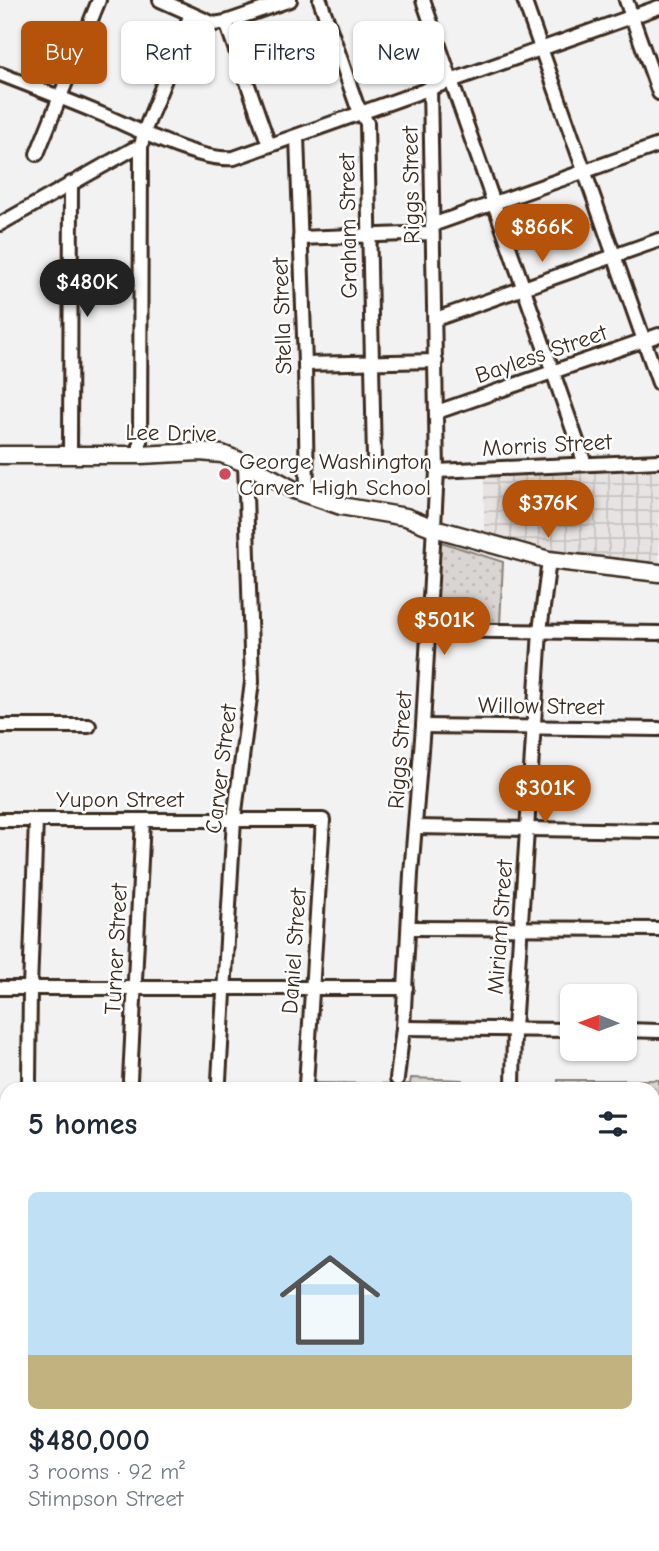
<!DOCTYPE html>
<html lang="en">
<head>
<meta charset="utf-8">
<style>
	body { margin:0; font-family:"Comic Neue",sans-serif; background:#f6f6f7; color:#1f2937; height:100vh; display:flex; flex-direction:column; font-size:26px; white-space:nowrap }
	* { box-sizing:border-box; margin:0 }
	p { font-size:23px; color:#747a83 }
	.icon { flex:none; width:38px; height:38px; fill:none; stroke:currentColor; stroke-width:2; stroke-linecap:round; stroke-linejoin:round }
	.map { position:relative; flex:1; overflow:hidden }
	.sheet { position:absolute; left:0px; top:1082px; width:660px; height:471px; display:flex; flex-direction:column; background:#fff; border-radius:21px 21px 0 0; box-shadow:0 2px 5px #0004 }
	.sheet>* { flex:none }
	.guide { position:absolute; left:21px; top:21px; width:618px; height:63px; display:flex; gap:14px }
	.needle { width:46px; rotate:271deg }
	.tools { position:absolute; left:560px; top:984px; display:grid; gap:14px }
	.tools a { display:grid; place-items:center; width:77px; height:77px; border-radius:10px; background:#fff; box-shadow:0 2px 5px #0004; font-size:35px }
	.price { position:absolute; translate:-50% -60px; padding:0 16px; border-radius:24px; background:#b45309; color:#fff; font-size:23px; line-height:46px; filter:drop-shadow(0 2px 4px #0008) }
	.price::after { content:''; position:absolute; left:50%; top:42px; width:21px; height:16px; margin-left:-10px; background:inherit; clip-path:polygon(0 0,100% 0,50% 100%) }
	.price.on { background:#222; color:#fff }
	ul { padding:0; list-style:none }
	li { display:grid; align-content:center; gap:14px; height:371px; padding:0 28px }
	li span { display:grid; place-items:center; height:217px; border-radius:10px; color:#555 }
	li>.icon { margin-inline-start:auto }
	span .icon { width:126px; height:126px; fill:#fffc; stroke-width:1 }
	li b { font-size:30px }
	h2 { display:flex; justify-content:space-between; align-items:center; height:84px; padding:0 28px; font-size:30px }
	.pill { padding:0 24px; border-radius:10px; background:#fff; box-shadow:0 2px 5px #0004; font-size:24px; line-height:63px }
	.pill.on { background:#b45309; color:#fff }
	.map>svg:first-child { display:block }
	.industrial { fill:url(#industrial-grid) }
	.grass { fill:url(#grass-dots); stroke:#8a8078; stroke-width:2 }
	.park { fill:url(#park-tufts); stroke:#8a8078; stroke-width:2 }
	.water { fill:url(#water-rules); stroke:#827770; stroke-width:2 }
	.lines { fill:none; stroke-linecap:round; stroke-linejoin:round }
	.minor-casing { stroke:#3b2a1e; stroke-width:18 }
	.major-casing { stroke:#3b2a1e; stroke-width:21 }
	.minor { stroke:#fff; stroke-width:12 }
	.major { stroke:#fff; stroke-width:16 }
	.poi-dot { fill:#d1495b; stroke:#fff; stroke-width:2.5 }
	.labels { text-anchor:middle; dominant-baseline:central; stroke-width:5; stroke-linejoin:round; paint-order:stroke }
	.street-label { font-size:23px; fill:#3b2a1e; stroke:#fff }
	.poi-label { font-size:23px; fill:#3b2a1e; stroke:#fff; text-anchor:start }
</style>
</head>
<body>
<div class="map">
<svg width="659" height="1551" viewBox="0 0 659 1551">
	<defs>
		<pattern id="industrial-grid" width="8" height="8" patternUnits="userSpaceOnUse" patternTransform="scale(1.75)"><rect width="8" height="8" fill="#e6e3e2"/><path d="M0 4h8M4 0v8" fill="none" stroke="#c6c3c1"/></pattern>
		<pattern id="grass-dots" width="8" height="8" patternUnits="userSpaceOnUse" patternTransform="scale(1.75)"><rect width="8" height="8" fill="#d8d5d2"/><path d="M2 2h.1M6 6h.1" fill="none" stroke="#bab7b4" stroke-width="1.8" stroke-linecap="round"/></pattern>
		<pattern id="park-tufts" width="24" height="20" patternUnits="userSpaceOnUse" patternTransform="scale(1.75)"><rect width="24" height="20" fill="#d8d5d2"/><path d="M3 7l-1-3M5 7V3M7 7l1-3M15 17l-1-3M17 17v-4M19 17l1-3" fill="none" stroke="#bab7b4"/></pattern>
		<pattern id="water-rules" width="6" height="5" patternUnits="userSpaceOnUse" patternTransform="scale(1.75)"><rect width="6" height="5" fill="#b2aba7"/><path d="M0 2.5h6" fill="none" stroke="#928b87"/></pattern>
	</defs>
	<rect width="100%" height="100%" fill="#f3f2f2"/>
	<filter id="ink" filterUnits="userSpaceOnUse"><feTurbulence type="fractalNoise" baseFrequency=".0143" numOctaves="2"/><feDisplacementMap in="SourceGraphic" scale="14" xChannelSelector="R" yChannelSelector="G"/><feConvolveMatrix kernelMatrix="1 2 1 2 8 2 1 2 1" color-interpolation-filters="sRGB"/></filter>
	<g filter="url(#ink)">
		<path class="industrial" d="M659,465V565L585,558L484,533V472Z"/>
		<g class="grass">
			<path d="M438,541L503,562L500,625L437,624L435,622Z"/>
			<path d="M558,1080H659V1123H653V1088H558Z"/>
			<path d="M200,1545H237L235,1551H198Z"/>
		</g>
		<g class="park">
			<path d="M411,1078L462,1080V1088H315V1083L410,1084Z"/>
			<path d="M653,1205L659,1212V1321H653Z"/>
		</g>
		<g class="water">
			<path d="M653,1498L659,1501V1551H439L426,1545H653Z"/>
			<path d="M294,1545H408L417,1551H287Z"/>
		</g>
		<g class="lines">
			<defs>
				<g id="minor">
					<path d="M160,0L214,24L226,22L290,0"/>
					<path d="M320,0L356,103L367,123L374,459"/>
					<path d="M423,0L585,464"/>
					<path d="M524,0L659,383"/>
					<path d="M626,0L659,93"/>
					<path d="M226,22L269,145"/>
					<path d="M0,74C34,87 67,100 101,114C135,128 199,162 234,158L659,7"/>
					<path d="M297,136L305,364L307,494"/>
					<path d="M37,154L99,0"/>
					<path d="M0,224L133,149L141,147"/>
					<path d="M432,225L659,145"/>
					<path d="M300,238L432,233"/>
					<path d="M436,319L659,240"/>
					<path d="M305,364L436,361"/>
					<path d="M437,412L659,335"/>
					<path d="M140,455L141,147L144,132L191,14"/>
					<path d="M70,456L71,183"/>
					<path d="M437,471L659,461"/>
					<path d="M428,630L659,633"/>
					<path d="M0,726H89"/>
					<path d="M423,726L659,729"/>
					<path d="M0,820H323L306,1085"/>
					<path d="M415,827L659,831"/>
					<path d="M409,928L659,929"/>
					<path d="M0,988H406"/>
					<path d="M403,1028L572,1030"/>
					<path d="M625,1030L659,1031"/>
					<path d="M397,1079L403,1028L411,874L423,726L437,471L430,87"/>
					<path d="M130,1080L143,820"/>
					<path d="M219,1080L234,819L252,682L245,463"/>
					<path d="M29,1081L30,988L36,820"/>
					<path d="M513,1088L514,1029L540,631L549,560"/>
					<path d="M0,1133H7"/>
					<path d="M0,1262H7"/>
					<path d="M653,1389H659"/>
					<path d="M0,1391H7"/>
					<path d="M0,1524H7"/>
					<path d="M31,1545V1551"/>
				</g>
				<path id="major" d="M0,455H140L200,452L222,454L245,463L294,490L341,506L406,517L434,528L549,560L659,573"/>
			</defs>
			<use href="#minor" class="minor-casing"/>
			<use href="#major" class="major-casing"/>
			<use href="#minor" class="minor"/>
			<use href="#major" class="major"/>
		</g>
	</g>
	<circle class="poi-dot" cx="225" cy="474" r="7"/>
	<g class="labels">
		<g class="street-label">
			<text transform="translate(411 185) rotate(-91)">Riggs Street</text>
			<text transform="translate(348 226) rotate(-91)">Graham Street</text>
			<text transform="translate(282 316) rotate(-92)">Stella Street</text>
			<text transform="translate(541 354) rotate(-19)">Bayless Street</text>
			<text transform="translate(171 433) rotate(1)">Lee Drive</text>
			<text transform="translate(547 445) rotate(-3)">Morris Street</text>
			<text transform="translate(541 706) rotate(1)">Willow Street</text>
			<text transform="translate(400 750) rotate(-86)">Riggs Street</text>
			<text transform="translate(221 769) rotate(-83)">Carver Street</text>
			<text x="120" y="799">Yupon Street</text>
			<text transform="translate(500 927) rotate(-86)">Miriam Street</text>
			<text transform="translate(116 949) rotate(-87)">Turner Street</text>
			<text transform="translate(294 951) rotate(-86)">Daniel Street</text>
		</g>
		<g class="poi-label">
			<text x="239" y="461">George Washington<tspan x="239" dy="26">Carver High School</tspan></text>
		</g>
	</g>
</svg>
<div class="tools">
<a><svg class="needle" viewBox="-14 -14 28 28"><path d="M0-13l5 13h-10z" fill="#e53935"/><path d="M0 13l5-13h-10z" fill="#747a83"/></svg></a>
</div>
<b class="price" style="left:542px;top:264px">$866K</b>
<b class="price on" style="left:87px;top:319px">$480K</b>
<b class="price" style="left:548px;top:540px">$376K</b>
<b class="price" style="left:444px;top:657px">$501K</b>
<b class="price" style="left:545px;top:825px">$301K</b>
<div class="guide">
<a class="pill on">Buy</a>
<a class="pill">Rent</a>
<a class="pill">Filters</a>
<a class="pill">New</a>
</div>
<section class="sheet">
<h2>5 homes<svg class="icon" aria-label="filters" viewBox="0 0 24 24"><path d="M4 7h16M4 17h16"/><circle cx="9" cy="7" r="2"/><circle cx="15" cy="17" r="2"/></svg></h2>
<ul>
<li><span style="background:linear-gradient(#bfe0f5 75%,#c2b280 0)"><svg class="icon" aria-label="home" viewBox="0 0 24 24"><path d="M3 11l9-7 9 7M6 9v11h12V9"/></svg></span><div><b>$480,000</b><p>3 rooms · 92 m²</p><p>Stimpson Street</p></div></li>
</ul>
</section>
</div>
</body>
</html>
